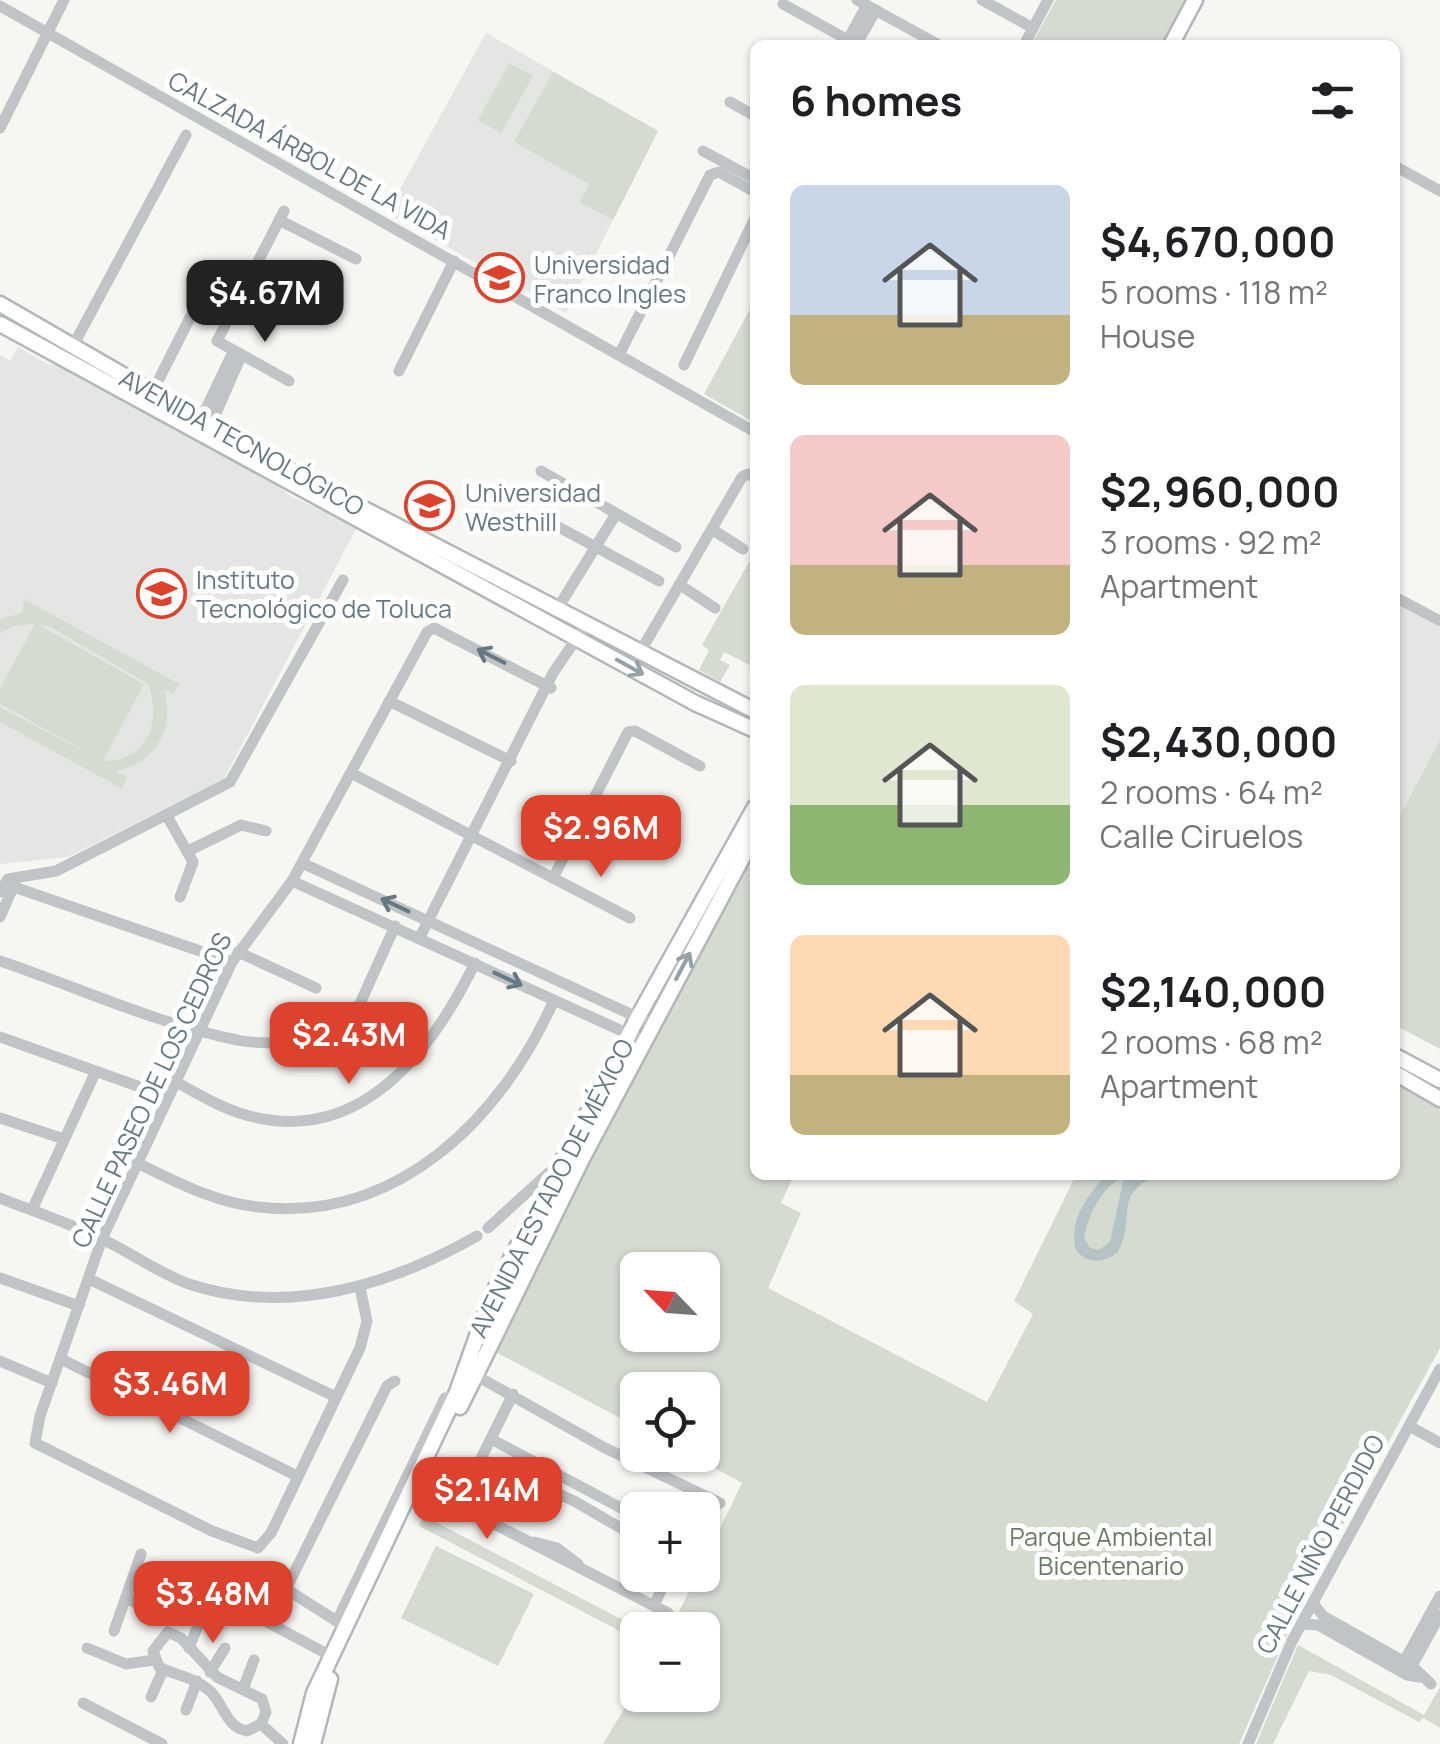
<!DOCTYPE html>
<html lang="en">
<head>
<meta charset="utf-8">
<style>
	body { margin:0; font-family:Manrope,sans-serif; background:#f2f2f2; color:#202124; height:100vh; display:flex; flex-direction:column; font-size:38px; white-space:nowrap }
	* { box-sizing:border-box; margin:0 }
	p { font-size:32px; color:#757577 }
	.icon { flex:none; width:55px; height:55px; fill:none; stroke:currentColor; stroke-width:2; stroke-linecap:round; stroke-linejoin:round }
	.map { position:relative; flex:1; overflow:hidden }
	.side { position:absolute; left:750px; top:40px; width:650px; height:1140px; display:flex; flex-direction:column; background:#fff; border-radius:15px; box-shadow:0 2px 8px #0004 }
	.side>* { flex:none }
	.needle { width:65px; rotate:295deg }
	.buttons { position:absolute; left:620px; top:1252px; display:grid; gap:20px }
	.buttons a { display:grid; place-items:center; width:100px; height:100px; border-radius:15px; background:#fff; box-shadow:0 2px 8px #0004; font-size:50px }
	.price { position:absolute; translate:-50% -85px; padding:0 22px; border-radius:20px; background:#dd432c; color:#fff; font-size:32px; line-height:65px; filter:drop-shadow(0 2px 5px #0008) }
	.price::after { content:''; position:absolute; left:50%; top:60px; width:30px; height:22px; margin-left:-15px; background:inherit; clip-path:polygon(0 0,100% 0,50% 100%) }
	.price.active { background:#222; color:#fff }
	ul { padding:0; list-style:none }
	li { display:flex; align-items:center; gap:30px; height:250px; padding:0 40px }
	li span { display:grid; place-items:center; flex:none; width:280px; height:200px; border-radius:15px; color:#555 }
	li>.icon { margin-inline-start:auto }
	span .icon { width:120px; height:120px; fill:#fffc; stroke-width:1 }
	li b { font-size:42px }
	h2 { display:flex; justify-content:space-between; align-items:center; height:120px; padding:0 40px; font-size:42px }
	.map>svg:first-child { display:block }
	.built { fill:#e4e6e4 }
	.green { fill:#d6dbd2; fill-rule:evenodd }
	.water { fill:#b5c3c6; fill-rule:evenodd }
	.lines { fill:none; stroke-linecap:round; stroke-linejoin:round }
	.major-casing { stroke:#b1b7ba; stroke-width:19 }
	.minor { stroke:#c0c4c7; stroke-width:11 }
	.major { stroke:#fff; stroke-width:14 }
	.oneway { stroke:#667983 }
	.oneway2 { stroke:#94a1a8 }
	.labels { text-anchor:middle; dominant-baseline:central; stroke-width:10; stroke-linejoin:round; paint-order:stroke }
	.street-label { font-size:25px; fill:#667983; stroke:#fff }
	.poi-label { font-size:25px; fill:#667983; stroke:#fff; text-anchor:start }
	.park-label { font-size:25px; fill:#6b7b65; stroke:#fff }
</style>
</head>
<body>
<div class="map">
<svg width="1440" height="1744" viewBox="0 0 1440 1744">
	<rect width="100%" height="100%" fill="#f6f6f3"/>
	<g class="built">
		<path d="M486,33L658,131L566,313L387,213Z"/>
		<path d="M18,347L48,364L61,365L269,479L292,497L357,527L224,779L68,857L0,864V355L10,361Z"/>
		<path d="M1395,603L1440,628V740L1395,823Z"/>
	</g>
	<g class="green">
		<path d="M1056,0H1187L1163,45H1031Z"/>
		<path d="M509,63L533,76L501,133L478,120Z"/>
		<path d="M553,72L658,131L613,220L580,202L589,184L514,142Z"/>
		<path d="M755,300V423L704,394Z"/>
		<path d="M753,555L755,668L724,652L720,660L730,665L720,682L699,670L709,650L702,645Z"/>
		<path d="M24,599L179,684L173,694L164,690C176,728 155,764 116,771L128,778L121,788L0,722V707L101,760L0,704V688L35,624L13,626L0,633V619L22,613ZM37,624L51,627L148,684C162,721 148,761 103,761L144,684Z"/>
		<path d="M1440,740V1049L1395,1025V824Z"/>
		<path d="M755,848V1175H794L781,1203L801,1213L768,1288L987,1402L1033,1314L1014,1301L1076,1175H1395V1084L1440,1109V1348L1305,1594L1239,1744H603L637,1687L638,1695H702V1630H670L697,1575H702L703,1564L742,1483L691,1455H702V1390H638L637,1427L492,1350L662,1016ZM638,1270H702V1335H638Z"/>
		<path d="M424,1516L642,1630H638L637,1640L419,1526Z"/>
		<path d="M436,1546L534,1594L498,1666L401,1618Z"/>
		<path d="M1298,1645L1424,1715L1440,1687V1728L1423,1718L1419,1722L1331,1675L1309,1671L1273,1744H1256Z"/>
	</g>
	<path class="water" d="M1107,1175H1159C1111,1194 1137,1217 1118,1252C1105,1263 1087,1265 1076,1250C1068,1221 1087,1195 1107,1175ZM1124,1177L1110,1242L1099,1250L1090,1248L1084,1238C1088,1215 1102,1186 1124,1177Z"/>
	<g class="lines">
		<defs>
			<g id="major">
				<path d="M1171,45L1195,0"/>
				<path d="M0,304L279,465L755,711"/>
				<path d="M0,324L695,703L755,730"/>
				<path d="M1395,1056L1440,1080"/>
				<path d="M1395,1073L1440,1099"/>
				<path d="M460,1407L582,1159L755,834"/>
				<path d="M301,1744L314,1693L457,1392L491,1297L638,1017L755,807"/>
				<path d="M313,1744L330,1679"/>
			</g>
		</defs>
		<use href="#major" class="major-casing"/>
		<g class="minor">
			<path d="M857,0L939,45"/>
			<path d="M982,0L1033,28"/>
			<path d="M783,4L848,40"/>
			<path d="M0,6L755,432"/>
			<path d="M845,45L867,5"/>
			<path d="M856,45L876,10"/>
			<path d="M1024,45L1048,0"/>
			<path d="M730,102L755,116"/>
			<path d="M0,128L64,0"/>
			<path d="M703,151L755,179"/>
			<path d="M1395,166L1440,191"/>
			<path d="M284,211L217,341L289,381"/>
			<path d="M279,220L356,259"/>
			<path d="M248,280L323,320"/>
			<path d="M73,346L186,135"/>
			<path d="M619,355L710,175L719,172L755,192"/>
			<path d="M684,365L755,218"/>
			<path d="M399,371L454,261"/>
			<path d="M151,395L214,270"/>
			<path d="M200,421L233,352"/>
			<path d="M210,427L241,356"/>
			<path d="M541,471L676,547"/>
			<path d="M540,517L659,581"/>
			<path d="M713,530L743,549"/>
			<path d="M680,585L715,608"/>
			<path d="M1395,597L1440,621"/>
			<path d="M556,611L616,514"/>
			<path d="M639,654L742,477L748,474L755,477"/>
			<path d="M389,701L511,761"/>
			<path d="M351,773L630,918"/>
			<path d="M590,806L667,843"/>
			<path d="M167,816L193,862L180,897"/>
			<path d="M188,851L241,825L266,831"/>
			<path d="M302,863L652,1024"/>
			<path d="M553,878L628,732L635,731L700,766"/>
			<path d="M292,881L644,1041"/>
			<path d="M14,887L232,962"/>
			<path d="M0,892L8,879L56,871L230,782L343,580"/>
			<path d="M0,917L15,883"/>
			<path d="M420,937L553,673L581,632"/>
			<path d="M238,952L316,988"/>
			<path d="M0,961C77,987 157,1024 237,1040C259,1045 336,1045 349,1028L395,926"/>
			<path d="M0,1037L168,1097"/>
			<path d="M176,1082C198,1094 221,1108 246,1115C359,1147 431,1053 475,963"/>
			<path d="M0,1118L64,1139"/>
			<path d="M137,1163C175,1181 215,1203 258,1207C397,1223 502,1118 554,1000"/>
			<path d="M0,1198C33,1211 68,1223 100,1238C130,1252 158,1273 189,1284C288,1317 391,1285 477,1236"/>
			<path d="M32,1210L95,1073"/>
			<path d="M488,1228L555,1167"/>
			<path d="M0,1278L79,1306"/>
			<path d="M89,1279L336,1397"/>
			<path d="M360,1288L367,1321L360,1348L271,1533L258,1548L212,1531L35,1443L40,1416L102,1239L232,962L292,881L427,632L434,628L551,688"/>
			<path d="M61,1359L297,1476"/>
			<path d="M0,1361L52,1383"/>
			<path d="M475,1375L605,1448L720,1503"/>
			<path d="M1409,1426L1440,1443"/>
			<path d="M491,1439L638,1517"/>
			<path d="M481,1459L574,1501L638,1538"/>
			<path d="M422,1487L668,1613"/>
			<path d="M458,1505L513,1394"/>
			<path d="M534,1542L557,1548L578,1564"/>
			<path d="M126,1597L158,1618"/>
			<path d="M1313,1603L1323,1616L1412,1666L1431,1684"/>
			<path d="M654,1606L668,1575"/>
			<path d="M254,1615L331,1656"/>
			<path d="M158,1618L178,1573"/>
			<path d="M337,1621L445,1398"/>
			<path d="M1301,1624L1318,1625L1407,1675L1419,1677"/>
			<path d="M346,1627L286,1589L387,1386L395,1381"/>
			<path d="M114,1631L141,1554"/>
			<path d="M168,1632L181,1638L217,1677L262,1699L266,1712L261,1724L247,1731C225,1726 225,1706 210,1691C194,1677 177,1676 159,1667L153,1651Z"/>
			<path d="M87,1648L126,1664L154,1660"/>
			<path d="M189,1648L214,1586"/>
			<path d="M1401,1667L1440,1596"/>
			<path d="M1409,1671L1440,1615"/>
			<path d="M210,1672L225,1648"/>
			<path d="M243,1689L254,1660"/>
			<path d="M151,1697L163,1670"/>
			<path d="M83,1703L162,1744"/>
			<path d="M186,1710L197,1681"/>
			<path d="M261,1724L283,1744"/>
			<path d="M1248,1744L1292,1641L1440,1369"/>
		</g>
		<use href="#major" class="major"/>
	</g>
	<defs><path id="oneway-shaft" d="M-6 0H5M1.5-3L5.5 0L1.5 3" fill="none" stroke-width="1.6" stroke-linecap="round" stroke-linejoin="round" transform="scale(2.5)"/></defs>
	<g class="oneway">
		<use href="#oneway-shaft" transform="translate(491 656) rotate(-153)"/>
		<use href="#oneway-shaft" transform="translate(395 905) rotate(-155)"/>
		<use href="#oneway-shaft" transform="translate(508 979) rotate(25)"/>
	</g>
	<g class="oneway2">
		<use href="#oneway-shaft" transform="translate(630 667) rotate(29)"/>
		<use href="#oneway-shaft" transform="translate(683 966) rotate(-62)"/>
	</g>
	<defs>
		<symbol id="university-ring" viewBox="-11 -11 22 22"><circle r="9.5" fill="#fff" stroke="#dd432c" stroke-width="1.5"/><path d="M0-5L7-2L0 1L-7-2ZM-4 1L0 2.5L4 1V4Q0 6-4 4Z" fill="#dd432c"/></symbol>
	</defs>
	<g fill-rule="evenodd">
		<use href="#university-ring" x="472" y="250" width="55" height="55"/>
		<use href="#university-ring" x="402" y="478" width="55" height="55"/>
		<use href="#university-ring" x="134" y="566" width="55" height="55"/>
	</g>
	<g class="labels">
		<g class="street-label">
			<text transform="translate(310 155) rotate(29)">CALZADA ÁRBOL DE LA VIDA</text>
			<text transform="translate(242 442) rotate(29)">AVENIDA TECNOLÓGICO</text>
			<text transform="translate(151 1090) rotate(-65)">CALLE PASEO DE LOS CEDROS</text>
			<text transform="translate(551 1188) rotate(-63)">AVENIDA ESTADO DE MÉXICO</text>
			<text transform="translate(1320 1544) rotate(-62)">CALLE NIÑO PERDIDO</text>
		</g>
		<g class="poi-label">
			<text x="534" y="264">Universidad<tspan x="534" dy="29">Franco Ingles</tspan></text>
			<text x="465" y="492">Universidad<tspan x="465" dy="29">Westhill</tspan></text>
			<text x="196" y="579">Instituto<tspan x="196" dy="29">Tecnológico de Toluca</tspan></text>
		</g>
		<g class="park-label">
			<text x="1111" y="1536">Parque Ambiental<tspan x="1111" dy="29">Bicentenario</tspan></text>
		</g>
	</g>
</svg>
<div class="buttons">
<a><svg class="needle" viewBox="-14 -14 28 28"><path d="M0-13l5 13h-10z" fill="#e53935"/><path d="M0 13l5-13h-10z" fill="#757577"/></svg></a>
<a><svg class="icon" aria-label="locate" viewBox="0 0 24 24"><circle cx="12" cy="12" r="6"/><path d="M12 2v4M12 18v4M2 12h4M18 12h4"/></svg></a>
<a>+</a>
<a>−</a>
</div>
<b class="price active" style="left:265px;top:345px">$4.67M</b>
<b class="price" style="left:601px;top:880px">$2.96M</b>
<b class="price" style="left:349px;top:1087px">$2.43M</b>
<b class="price" style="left:170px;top:1436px">$3.46M</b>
<b class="price" style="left:487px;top:1542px">$2.14M</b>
<b class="price" style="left:213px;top:1646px">$3.48M</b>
<section class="side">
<h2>6 homes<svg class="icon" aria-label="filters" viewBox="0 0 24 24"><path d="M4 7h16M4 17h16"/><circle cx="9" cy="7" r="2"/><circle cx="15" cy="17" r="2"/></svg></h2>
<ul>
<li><span style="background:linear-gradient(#c9d6e8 65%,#c2b280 0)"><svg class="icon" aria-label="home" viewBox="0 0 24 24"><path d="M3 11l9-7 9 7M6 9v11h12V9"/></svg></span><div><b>$4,670,000</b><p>5 rooms · 118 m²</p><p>House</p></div></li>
<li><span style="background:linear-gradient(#f6c9c9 65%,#c2b280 0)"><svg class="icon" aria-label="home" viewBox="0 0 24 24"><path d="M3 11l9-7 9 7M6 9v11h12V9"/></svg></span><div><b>$2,960,000</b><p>3 rooms · 92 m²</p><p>Apartment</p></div></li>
<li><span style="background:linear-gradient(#dfe7d0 60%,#8fb573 0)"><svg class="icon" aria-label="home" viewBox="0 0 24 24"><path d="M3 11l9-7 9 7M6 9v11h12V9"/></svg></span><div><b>$2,430,000</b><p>2 rooms · 64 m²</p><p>Calle Ciruelos</p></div></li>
<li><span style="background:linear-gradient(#ffd9b3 70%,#c2b280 0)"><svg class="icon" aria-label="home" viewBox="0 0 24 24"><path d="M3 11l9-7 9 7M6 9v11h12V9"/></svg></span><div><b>$2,140,000</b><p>2 rooms · 68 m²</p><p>Apartment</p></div></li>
</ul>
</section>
</div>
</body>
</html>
